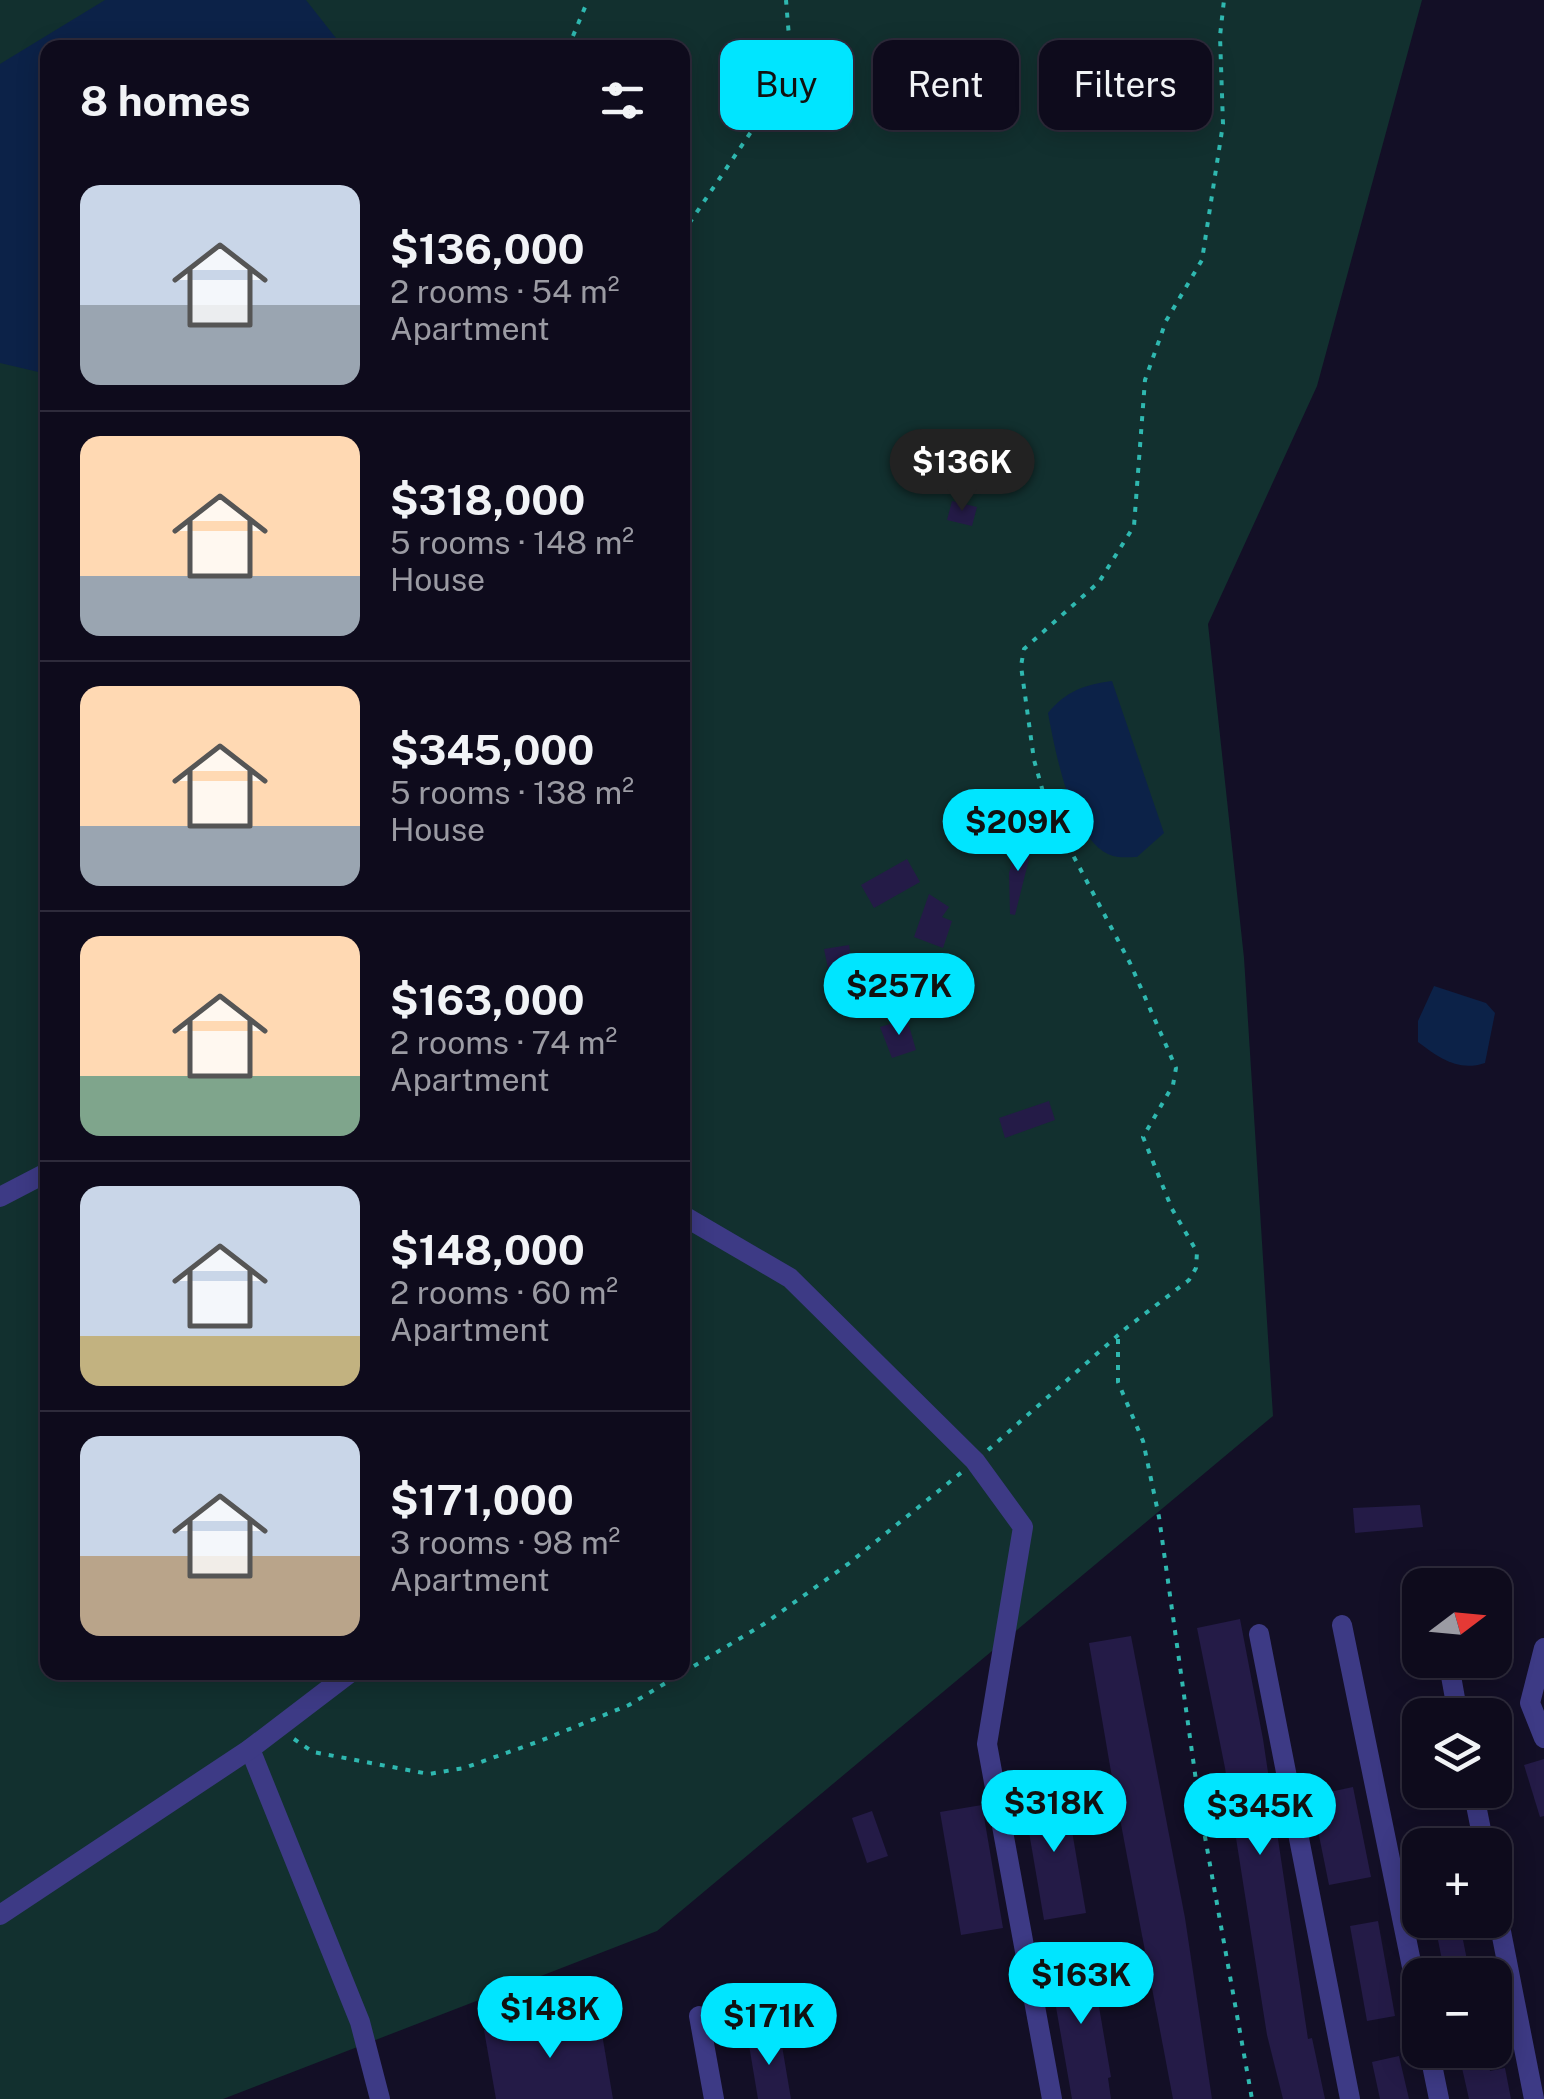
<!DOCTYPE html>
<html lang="en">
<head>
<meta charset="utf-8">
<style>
	body { margin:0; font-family:"Public Sans",sans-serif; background:#1c1929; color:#f1f3f6; height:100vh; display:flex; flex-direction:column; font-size:38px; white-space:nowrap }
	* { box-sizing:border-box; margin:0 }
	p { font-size:32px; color:#9b9ba3 }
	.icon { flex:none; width:55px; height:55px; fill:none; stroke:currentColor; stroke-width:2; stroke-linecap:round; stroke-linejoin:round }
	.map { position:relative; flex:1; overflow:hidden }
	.side { position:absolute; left:40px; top:40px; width:650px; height:1640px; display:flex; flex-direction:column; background:#0e0b1c; border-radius:20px; box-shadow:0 5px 25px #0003,0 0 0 2px #2e2b3b }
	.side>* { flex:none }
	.hud { position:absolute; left:720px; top:40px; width:672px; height:90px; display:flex; gap:20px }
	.needle { width:65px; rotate:74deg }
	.tools { position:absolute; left:1402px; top:1568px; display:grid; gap:20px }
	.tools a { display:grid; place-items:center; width:110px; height:110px; border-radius:20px; background:#0e0b1c; box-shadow:0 5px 25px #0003,0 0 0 2px #2e2b3b; font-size:50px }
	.price { position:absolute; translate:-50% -85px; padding:0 22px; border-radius:35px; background:#00e5ff; color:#111; font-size:32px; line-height:65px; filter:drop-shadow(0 2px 5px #0008) }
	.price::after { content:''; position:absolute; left:50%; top:60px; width:30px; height:22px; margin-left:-15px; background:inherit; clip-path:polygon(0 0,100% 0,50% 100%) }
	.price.active { background:#222; color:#fff }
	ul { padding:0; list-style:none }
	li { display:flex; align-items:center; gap:30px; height:250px; padding:0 40px }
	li+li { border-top:2px solid #2e2b3b }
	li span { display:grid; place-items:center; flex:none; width:280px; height:200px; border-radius:20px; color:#555 }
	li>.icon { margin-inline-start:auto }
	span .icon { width:120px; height:120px; fill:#fffc; stroke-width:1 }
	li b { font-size:42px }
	h2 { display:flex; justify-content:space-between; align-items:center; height:120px; padding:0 40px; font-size:42px }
	.pill { padding:0 35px; border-radius:20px; background:#0e0b1c; box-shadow:0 5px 25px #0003,0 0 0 2px #2e2b3b; font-size:35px; line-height:90px }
	.pill.active { background:#00e5ff; color:#111 }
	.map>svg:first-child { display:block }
	.green { fill:#12302f; fill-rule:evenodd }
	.water { fill:#0c2248 }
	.building { fill:#241b47 }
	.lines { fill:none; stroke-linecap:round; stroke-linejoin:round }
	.path { stroke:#2fb8b0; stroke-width:4; stroke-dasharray:5 8; stroke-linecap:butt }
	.street { stroke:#3d3a85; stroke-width:20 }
</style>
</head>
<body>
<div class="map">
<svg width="1544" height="2099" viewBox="0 0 1544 2099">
	<rect width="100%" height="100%" fill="#130f26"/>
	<path class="green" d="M0,0H1422L1317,386L1208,624L1244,958L1273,1416L657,1931L223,2099H0ZM48,48H682V1672H48Z"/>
	<g class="water">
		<path d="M105,0H306L343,47L48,48L47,374L0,363V64Z"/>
		<path d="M1112,681L1164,833L1137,857C1130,857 1119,858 1113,856C1072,844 1055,750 1048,713C1066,691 1084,685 1112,681Z"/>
		<path d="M1434,986L1486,1003L1495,1013L1485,1063C1458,1072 1439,1058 1418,1042V1021Z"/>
	</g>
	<g class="building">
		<path d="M952,501L977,507L972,526L947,520Z"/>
		<path d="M1017,843L1032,847L1015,915L1010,914L1009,873Z"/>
		<path d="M907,859L920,882L874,908L861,885Z"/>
		<path d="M929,894L949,907L942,917L952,921L943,948L914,937Z"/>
		<path d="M849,945L853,969L829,973L824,949Z"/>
		<path d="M907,1019L916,1050L892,1058L880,1027Z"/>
		<path d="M1049,1101L1055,1120L1005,1138L999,1118Z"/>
		<path d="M1420,1505L1423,1527L1355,1533L1353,1508Z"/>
		<path d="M1240,1619L1263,1739L1308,2039L1312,2038L1325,2099H1283L1267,2035L1225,1768L1197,1628Z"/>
		<path d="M1131,1636L1185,1918L1212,2099H1173L1110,1766L1089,1643Z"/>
		<path d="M1544,1759V1816L1540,1817L1524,1765Z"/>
		<path d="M1353,1787L1371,1877L1329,1885L1311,1796Z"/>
		<path d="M1065,1790L1086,1913L1044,1920L1023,1797Z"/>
		<path d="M982,1805L1003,1928L961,1935L940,1812Z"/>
		<path d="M872,1811L888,1856L867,1863L852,1818Z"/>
		<path d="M1434,1920H1459L1470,1975H1445Z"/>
		<path d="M1378,1921L1395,2016L1367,2021L1350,1926Z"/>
		<path d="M1090,1954L1111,2077L1108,2078L1111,2099H1072L1048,1961Z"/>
		<path d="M599,2016L613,2099H496L484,2030Z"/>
		<path d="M780,2034L791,2099H758L748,2039Z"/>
		<path d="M1458,2050H1486L1490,2071L1505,2068L1511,2099H1469Z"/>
		<path d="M1399,2056L1409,2099H1380L1372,2062Z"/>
	</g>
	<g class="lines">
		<g class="path">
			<path d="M568,48L588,0"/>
			<path d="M682,234L778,92L789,37L786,0"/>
			<path d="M1118,1339V1382L1143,1441L1159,1517L1200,1809L1252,2099"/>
			<path d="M988,1450L1125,1329L1189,1280L1196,1268L1197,1252L1172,1209L1143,1137L1173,1085L1176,1068L1130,963L1047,806L1034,760L1021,666L1024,649L1099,582L1134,526L1145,380L1166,321L1202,260L1223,124L1220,36L1224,0"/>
			<path d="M294,1739L313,1752L429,1774L464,1768L540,1741L629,1705L764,1624L848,1564L962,1472"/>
		</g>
		<g class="street">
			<path d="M0,1197L48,1172"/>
			<path d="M682,1215L790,1278L975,1461L1023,1527L987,1744L1052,2099"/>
			<path d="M1342,1625L1420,2006"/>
			<path d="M1259,1634L1350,2099"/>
			<path d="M1544,1648L1530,1703L1544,1738"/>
			<path d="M1451,1676L1458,1715"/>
			<path d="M250,1749L360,2022L380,2099"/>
			<path d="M1473,1790L1484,1845"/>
			<path d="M1495,1901L1534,2099"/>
			<path d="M0,1915L250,1749L351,1672"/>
			<path d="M699,2016L714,2099"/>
			<path d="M1429,2050L1439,2099"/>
		</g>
	</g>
</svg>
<div class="tools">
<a><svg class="needle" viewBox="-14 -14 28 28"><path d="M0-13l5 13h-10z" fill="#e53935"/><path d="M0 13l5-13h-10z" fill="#9b9ba3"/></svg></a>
<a><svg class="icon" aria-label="layers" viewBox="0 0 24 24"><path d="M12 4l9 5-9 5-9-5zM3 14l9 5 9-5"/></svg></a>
<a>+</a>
<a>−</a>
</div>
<b class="price active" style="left:962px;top:514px">$136K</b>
<b class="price" style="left:1018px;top:874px">$209K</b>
<b class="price" style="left:899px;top:1038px">$257K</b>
<b class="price" style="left:1054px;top:1855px">$318K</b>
<b class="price" style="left:1260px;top:1858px">$345K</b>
<b class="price" style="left:1081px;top:2027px">$163K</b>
<b class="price" style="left:550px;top:2061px">$148K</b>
<b class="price" style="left:769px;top:2068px">$171K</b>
<div class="hud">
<a class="pill active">Buy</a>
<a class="pill">Rent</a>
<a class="pill">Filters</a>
</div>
<section class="side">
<h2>8 homes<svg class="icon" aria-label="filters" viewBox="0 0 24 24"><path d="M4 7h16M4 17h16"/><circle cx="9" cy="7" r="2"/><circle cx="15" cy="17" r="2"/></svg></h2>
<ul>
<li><span style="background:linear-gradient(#c9d6e8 60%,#9aa5b1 0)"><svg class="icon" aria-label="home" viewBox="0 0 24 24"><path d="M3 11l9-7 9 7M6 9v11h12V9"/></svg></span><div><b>$136,000</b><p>2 rooms · 54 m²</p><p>Apartment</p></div></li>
<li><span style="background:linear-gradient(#ffd9b3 70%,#9aa5b1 0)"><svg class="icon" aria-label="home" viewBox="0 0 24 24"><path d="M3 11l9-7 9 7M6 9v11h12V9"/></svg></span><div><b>$318,000</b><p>5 rooms · 148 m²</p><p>House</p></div></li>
<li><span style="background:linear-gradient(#ffd9b3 70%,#9aa5b1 0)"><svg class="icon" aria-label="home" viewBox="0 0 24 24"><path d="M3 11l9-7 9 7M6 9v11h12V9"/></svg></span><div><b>$345,000</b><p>5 rooms · 138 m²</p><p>House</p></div></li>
<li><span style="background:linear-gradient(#ffd9b3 70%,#7fa58c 0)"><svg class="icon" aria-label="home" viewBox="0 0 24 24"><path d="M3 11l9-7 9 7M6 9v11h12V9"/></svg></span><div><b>$163,000</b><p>2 rooms · 74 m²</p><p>Apartment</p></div></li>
<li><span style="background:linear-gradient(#c9d6e8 75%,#c2b280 0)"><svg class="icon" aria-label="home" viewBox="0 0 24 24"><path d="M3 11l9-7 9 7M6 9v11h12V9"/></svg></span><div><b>$148,000</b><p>2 rooms · 60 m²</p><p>Apartment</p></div></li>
<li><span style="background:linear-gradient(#c9d6e8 60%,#b9a48a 0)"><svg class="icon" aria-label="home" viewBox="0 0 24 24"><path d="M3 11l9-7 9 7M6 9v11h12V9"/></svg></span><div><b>$171,000</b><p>3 rooms · 98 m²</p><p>Apartment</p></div></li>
</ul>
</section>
</div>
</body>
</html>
